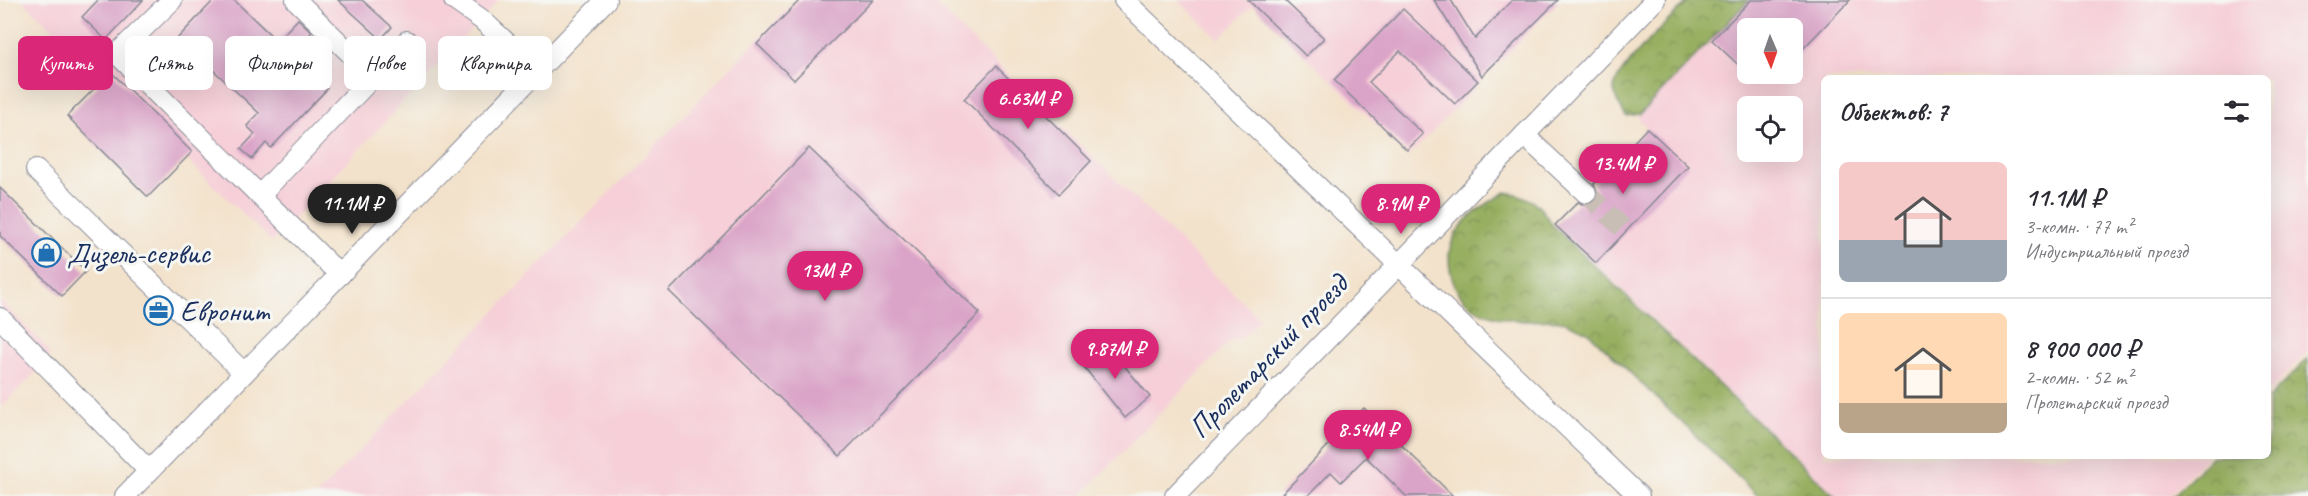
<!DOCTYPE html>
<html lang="ru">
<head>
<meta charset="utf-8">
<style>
	body { margin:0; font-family:Caveat,sans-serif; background:#f7f7f7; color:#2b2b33; height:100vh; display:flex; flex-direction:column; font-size:22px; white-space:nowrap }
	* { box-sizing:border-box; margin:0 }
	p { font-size:20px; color:#7c7c81 }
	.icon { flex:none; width:33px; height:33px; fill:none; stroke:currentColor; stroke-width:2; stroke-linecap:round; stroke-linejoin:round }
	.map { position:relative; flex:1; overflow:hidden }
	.sheet { position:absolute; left:1821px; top:75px; width:450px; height:384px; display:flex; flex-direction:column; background:#fff; border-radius:9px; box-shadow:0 6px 24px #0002 }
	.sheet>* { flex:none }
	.banner { position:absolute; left:18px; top:36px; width:570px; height:54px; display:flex; gap:12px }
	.needle { width:39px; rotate:178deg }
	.buttons { position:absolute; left:1737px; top:18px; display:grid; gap:12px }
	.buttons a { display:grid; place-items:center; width:66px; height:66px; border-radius:9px; background:#fff; box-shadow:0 6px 24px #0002; font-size:30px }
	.price { position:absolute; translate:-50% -51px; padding:0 14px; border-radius:21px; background:#db2777; color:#fff; font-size:20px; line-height:39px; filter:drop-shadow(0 2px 3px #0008) }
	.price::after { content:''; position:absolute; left:50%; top:36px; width:18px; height:14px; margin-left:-9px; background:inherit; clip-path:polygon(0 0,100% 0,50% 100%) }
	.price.on { background:#222; color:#fff }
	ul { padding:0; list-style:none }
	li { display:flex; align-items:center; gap:18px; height:150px; padding:0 18px }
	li+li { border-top:2px solid #e1e1e2 }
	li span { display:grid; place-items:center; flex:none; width:168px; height:120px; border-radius:9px; color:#555 }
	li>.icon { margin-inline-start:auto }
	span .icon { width:72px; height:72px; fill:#fffc; stroke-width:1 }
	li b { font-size:26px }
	h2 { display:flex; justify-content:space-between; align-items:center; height:72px; padding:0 18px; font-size:26px }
	.tag { padding:0 21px; border-radius:9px; background:#fff; box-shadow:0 6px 24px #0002; font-size:21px; line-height:54px }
	.tag.on { background:#db2777; color:#fff }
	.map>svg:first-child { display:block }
	.built { fill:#f6cfd8; fill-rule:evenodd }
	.forest { fill:url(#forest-crowns); stroke:#596f5f; stroke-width:1.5 }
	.building { fill:#daa4c8 }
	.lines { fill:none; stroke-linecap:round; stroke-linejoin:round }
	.minor-tunnel { stroke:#c8beb5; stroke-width:20; stroke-dasharray:20 10; stroke-linecap:butt }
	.minor-casing { stroke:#878894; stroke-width:22 }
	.minor { stroke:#fff; stroke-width:20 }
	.labels { text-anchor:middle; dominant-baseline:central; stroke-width:6; stroke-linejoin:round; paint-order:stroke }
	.poi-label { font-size:30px; fill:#1b2f5e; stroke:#f6f6f2; text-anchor:start }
	.street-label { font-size:30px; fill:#1b2f5e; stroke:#f6f6f2 }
</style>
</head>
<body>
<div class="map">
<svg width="2308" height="496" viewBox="0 0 2308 496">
	<defs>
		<pattern id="forest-crowns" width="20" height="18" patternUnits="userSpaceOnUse" patternTransform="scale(1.5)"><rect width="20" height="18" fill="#97af60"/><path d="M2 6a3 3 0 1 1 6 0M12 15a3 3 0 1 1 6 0" fill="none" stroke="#7a8f52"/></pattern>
	</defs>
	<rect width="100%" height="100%" fill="#f6f6f2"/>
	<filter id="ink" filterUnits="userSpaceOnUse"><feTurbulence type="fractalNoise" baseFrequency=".0167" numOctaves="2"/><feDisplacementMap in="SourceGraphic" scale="12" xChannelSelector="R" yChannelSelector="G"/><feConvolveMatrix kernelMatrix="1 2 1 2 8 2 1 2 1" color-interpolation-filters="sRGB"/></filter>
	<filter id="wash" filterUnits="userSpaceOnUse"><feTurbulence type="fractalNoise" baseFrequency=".008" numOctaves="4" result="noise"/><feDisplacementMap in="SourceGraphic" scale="24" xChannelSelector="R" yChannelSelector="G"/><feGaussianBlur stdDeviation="1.35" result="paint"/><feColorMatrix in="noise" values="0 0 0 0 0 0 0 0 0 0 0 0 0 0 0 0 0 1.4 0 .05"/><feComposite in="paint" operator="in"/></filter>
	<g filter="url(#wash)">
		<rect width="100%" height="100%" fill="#f3e2cb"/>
		<g class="built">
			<path d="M22,0H499L272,242Z"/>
			<path d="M796,0H931L1260,319L1241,338L1231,340L1080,496H316Z"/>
			<path d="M1178,0H1560L1409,156L1253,5L1219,39Z"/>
			<path d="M1751,0H2308V351L2268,393V78H1824V456H2207L2169,496H1837L1555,225L1647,128L1637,118ZM1748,28H1792V74H1748ZM1748,106H1792V152H1748Z"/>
			<path d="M0,300L49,350L50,358L0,408Z"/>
			<path d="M1316,456L1341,481L1366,457L1406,496H1277Z"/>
		</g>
		<g class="forest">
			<path d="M1689,0H1749L1640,114L1626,116C1621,109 1615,99 1614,90C1613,71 1674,16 1689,0Z"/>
			<path d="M1506,192C1531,196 1540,204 1553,226L1835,496H1758L1588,332C1580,329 1571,323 1562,321C1551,319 1537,321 1525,321C1483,319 1451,305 1449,259C1448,227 1482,206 1506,192Z"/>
			<path d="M2308,358V496H2173L2212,456H2268V399Z"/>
		</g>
		<g id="blocks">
			<g class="building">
				<path d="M98,0H143L106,40L82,17Z"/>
				<path d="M214,0H234L277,41L298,19L312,32L291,54L327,89L271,148L266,143L252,159L241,149L255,134L247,126L259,113L195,53L193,56L176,40Z"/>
				<path d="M338,0H362L392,27L381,39Z"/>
				<path d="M800,0H873L794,80L757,44Z"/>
				<path d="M1248,0H1284L1324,38L1306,56Z"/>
				<path d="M1434,0H1451L1475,39L1512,0H1558L1482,76Z"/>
				<path d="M1751,0H1850L1792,60V28H1748V74L1712,40Z"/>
				<path d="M1403,9L1478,81L1455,104L1400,51L1369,82L1423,134L1407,150L1334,80Z"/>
				<path d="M996,66L1091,161L1059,194L964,99Z"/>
				<path d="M111,72L192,152L148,197L67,116Z"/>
				<path d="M1647,128L1688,166L1596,263L1555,225L1578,202L1584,205L1594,202L1598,195L1594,184Z"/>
				<path d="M809,148L980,313L840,456L669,291Z"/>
				<path d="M0,188L86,271L62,296L0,236Z"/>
				<path d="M1105,342L1150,397L1125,418L1080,362Z"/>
				<path d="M1364,408L1453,496H1406L1366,457L1341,482L1331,472L1308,496H1280Z"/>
			</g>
		</g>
	</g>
	<g filter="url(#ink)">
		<use href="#blocks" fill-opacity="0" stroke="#878894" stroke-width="1.5"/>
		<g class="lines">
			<path class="minor-tunnel" d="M1586,193L1626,231"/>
			<defs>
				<g id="minor">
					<path d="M172,0L117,54L340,275"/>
					<path d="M296,0L373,76"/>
					<path d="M454,0L481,19L537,71"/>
					<path d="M1124,0L1639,496"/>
					<path d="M1524,135L1586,193"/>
					<path d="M36,170L244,373"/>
					<path d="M260,195L407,41"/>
					<path d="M0,318L149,471"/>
					<path d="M125,496L606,0"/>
					<path d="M1175,496L1655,0"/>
				</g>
			</defs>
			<use href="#minor" class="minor-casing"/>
			<use href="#minor" class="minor"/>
		</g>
	</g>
	<defs>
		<symbol id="shop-ring" viewBox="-11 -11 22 22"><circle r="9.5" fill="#f6f6f2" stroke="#1f6fb2" stroke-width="1.5"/><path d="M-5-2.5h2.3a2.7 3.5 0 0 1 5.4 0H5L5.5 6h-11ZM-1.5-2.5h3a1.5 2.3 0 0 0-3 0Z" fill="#1f6fb2"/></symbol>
		<symbol id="office-ring" viewBox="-11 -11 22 22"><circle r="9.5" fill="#f6f6f2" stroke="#1f6fb2" stroke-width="1.5"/><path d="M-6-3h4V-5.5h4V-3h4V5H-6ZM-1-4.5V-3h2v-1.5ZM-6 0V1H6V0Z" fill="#1f6fb2"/></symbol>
	</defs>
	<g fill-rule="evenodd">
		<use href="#shop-ring" x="30" y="236" width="33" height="33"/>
		<use href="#office-ring" x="142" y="294" width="33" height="33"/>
	</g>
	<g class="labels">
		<g class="poi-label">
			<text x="67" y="253">Дизель-сервис</text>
			<text x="180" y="311">Евронит</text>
		</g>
		<g class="street-label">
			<text transform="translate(1268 356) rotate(-46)">Пролетарский проезд</text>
		</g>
	</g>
</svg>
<div class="buttons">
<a><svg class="needle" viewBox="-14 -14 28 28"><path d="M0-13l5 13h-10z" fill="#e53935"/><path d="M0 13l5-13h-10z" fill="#7c7c81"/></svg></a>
<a><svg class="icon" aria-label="locate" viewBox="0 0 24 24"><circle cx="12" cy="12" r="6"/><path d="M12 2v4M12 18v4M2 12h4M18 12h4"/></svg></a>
</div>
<b class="price" style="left:1028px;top:130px">6.63M ₽</b>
<b class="price" style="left:1623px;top:195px">13.4M ₽</b>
<b class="price on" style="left:352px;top:235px">11.1M ₽</b>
<b class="price" style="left:1401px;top:235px">8.9M ₽</b>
<b class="price" style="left:825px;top:302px">13M ₽</b>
<b class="price" style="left:1115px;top:380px">9.87M ₽</b>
<b class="price" style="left:1368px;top:461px">8.54M ₽</b>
<div class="banner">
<a class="tag on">Купить</a>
<a class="tag">Снять</a>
<a class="tag">Фильтры</a>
<a class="tag">Новое</a>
<a class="tag">Квартира</a>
</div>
<section class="sheet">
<h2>Объектов: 7<svg class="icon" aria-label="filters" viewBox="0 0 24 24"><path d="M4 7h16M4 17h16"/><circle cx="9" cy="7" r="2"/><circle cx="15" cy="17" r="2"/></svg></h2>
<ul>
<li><span style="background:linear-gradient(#f6c9c9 65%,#9aa5b1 0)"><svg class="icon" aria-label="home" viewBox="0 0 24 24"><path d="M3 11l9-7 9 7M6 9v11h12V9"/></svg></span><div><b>11.1M ₽</b><p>3-комн. · 77 m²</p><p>Индустриальный проезд</p></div></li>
<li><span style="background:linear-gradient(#ffd9b3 75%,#b9a48a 0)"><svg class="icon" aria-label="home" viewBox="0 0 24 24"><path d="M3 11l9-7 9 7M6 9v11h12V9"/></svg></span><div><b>8 900 000 ₽</b><p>2-комн. · 52 m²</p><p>Пролетарский проезд</p></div></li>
</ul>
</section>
</div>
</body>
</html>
